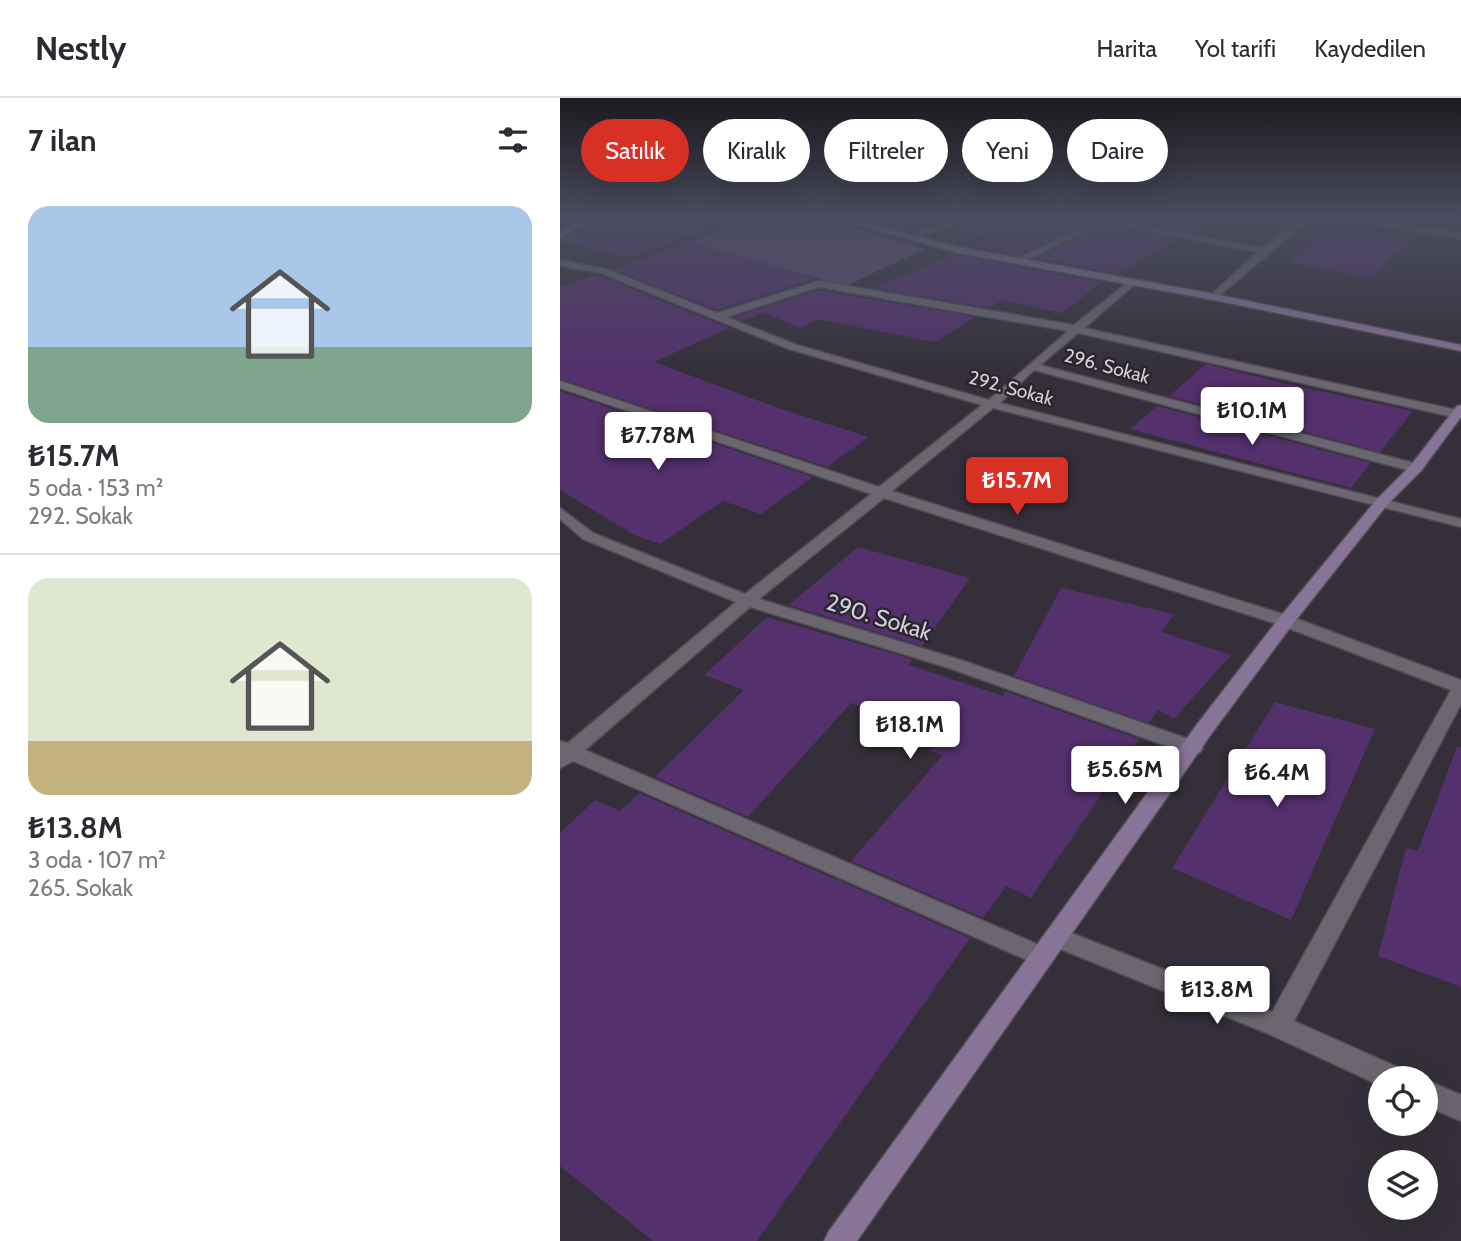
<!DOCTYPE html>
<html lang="tr">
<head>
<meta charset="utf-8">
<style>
	body { margin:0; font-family:Cabin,sans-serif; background:#f7f7f7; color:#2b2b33; height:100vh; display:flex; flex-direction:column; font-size:26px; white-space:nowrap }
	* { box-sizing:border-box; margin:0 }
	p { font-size:23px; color:#7c7c81 }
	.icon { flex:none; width:38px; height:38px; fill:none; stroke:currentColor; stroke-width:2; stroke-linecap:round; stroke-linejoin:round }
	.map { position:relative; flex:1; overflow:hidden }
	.drawer { display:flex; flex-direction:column; background:#fff; width:560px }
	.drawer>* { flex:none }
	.hud { position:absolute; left:21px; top:21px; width:665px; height:63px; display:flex; gap:14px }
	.buttons { position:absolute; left:808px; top:968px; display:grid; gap:14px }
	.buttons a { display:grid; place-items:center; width:70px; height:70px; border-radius:50%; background:#fff; box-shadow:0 7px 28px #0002; font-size:35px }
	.price { position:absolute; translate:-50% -60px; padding:0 16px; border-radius:7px; background:#fff; color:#222; font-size:23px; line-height:46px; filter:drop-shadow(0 2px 4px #0008) }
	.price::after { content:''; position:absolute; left:50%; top:42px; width:21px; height:16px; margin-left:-10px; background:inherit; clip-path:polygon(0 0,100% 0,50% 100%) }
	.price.on { background:#d93025; color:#fff }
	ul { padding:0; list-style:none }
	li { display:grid; align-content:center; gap:14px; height:371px; padding:0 28px }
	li+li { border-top:2px solid #e1e1e2 }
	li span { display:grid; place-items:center; height:217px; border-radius:21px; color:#555 }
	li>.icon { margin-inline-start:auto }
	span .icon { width:126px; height:126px; fill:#fffc; stroke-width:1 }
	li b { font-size:30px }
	h2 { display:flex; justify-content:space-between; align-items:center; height:84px; padding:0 28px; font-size:30px }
	.chip { padding:0 24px; border-radius:32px; background:#fff; box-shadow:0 7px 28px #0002; font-size:24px; line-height:63px }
	.chip.on { background:#d93025; color:#fff }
	header { display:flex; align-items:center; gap:42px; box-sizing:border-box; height:98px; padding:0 35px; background:#fff; border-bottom:2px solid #e1e1e2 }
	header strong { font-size:33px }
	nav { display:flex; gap:38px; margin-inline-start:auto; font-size:24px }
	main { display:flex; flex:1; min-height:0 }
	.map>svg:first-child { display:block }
	.green { fill:#624974 }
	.building { fill:#54306d }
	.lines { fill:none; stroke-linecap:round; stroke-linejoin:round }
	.street-casing { stroke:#4f4b53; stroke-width:3 }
	.secondary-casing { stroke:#4f4b53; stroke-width:3 }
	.street { fill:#6c6671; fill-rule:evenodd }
	.secondary { fill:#877496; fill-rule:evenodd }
	.labels { text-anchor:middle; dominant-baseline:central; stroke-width:5; stroke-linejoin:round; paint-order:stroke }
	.far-street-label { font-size:19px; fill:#d3d0d6; stroke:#2a252f }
	.street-label { font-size:23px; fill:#d3d0d6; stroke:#2a252f }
</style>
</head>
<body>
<header>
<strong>Nestly</strong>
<nav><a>Harita</a><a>Yol tarifi</a><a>Kaydedilen</a></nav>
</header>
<main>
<section class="drawer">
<h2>7 ilan<svg class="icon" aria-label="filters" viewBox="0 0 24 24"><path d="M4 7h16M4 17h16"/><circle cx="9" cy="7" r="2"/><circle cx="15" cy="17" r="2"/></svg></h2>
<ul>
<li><span style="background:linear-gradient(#a9c7e8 65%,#7fa58c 0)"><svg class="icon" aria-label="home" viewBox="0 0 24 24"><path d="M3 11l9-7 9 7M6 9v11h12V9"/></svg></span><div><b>₺15.7M</b><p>5 oda · 153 m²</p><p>292. Sokak</p></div></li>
<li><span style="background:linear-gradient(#dfe7d0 75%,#c2b280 0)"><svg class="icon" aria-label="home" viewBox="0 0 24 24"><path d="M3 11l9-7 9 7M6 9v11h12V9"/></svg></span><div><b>₺13.8M</b><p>3 oda · 107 m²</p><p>265. Sokak</p></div></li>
</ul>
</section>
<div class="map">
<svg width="901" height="1143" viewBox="0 0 901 1143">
	<rect width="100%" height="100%" fill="#342f39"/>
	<path class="green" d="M200,119H254L365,151L285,188L129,145Z"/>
	<g class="building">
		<path d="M41,119H112L139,127L156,119H168L169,123L69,160L0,143Z"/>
		<path d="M416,119H518L528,124L458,157L413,149L431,141L393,129Z"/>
		<path d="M551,119H657L631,134Z"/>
		<path d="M545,128L617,141L557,176L476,160Z"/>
		<path d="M771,130L848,144L812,180L730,164Z"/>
		<path d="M128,144L266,182L258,180L157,212L53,171Z"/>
		<path d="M394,157L398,158L542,184L502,215L442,202L430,210L313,190Z"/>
		<path d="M36,177L169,230L94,264L221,311L309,339L267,369L0,281V189Z"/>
		<path d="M259,192L415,219L375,244L257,221L240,230L203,214L183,223L174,219Z"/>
		<path d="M646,266L723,285L853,313L820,354L609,298Z"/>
		<path d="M0,293L253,379L201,416L163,403L100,446L74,437L0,392Z"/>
		<path d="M597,308L811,365L791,390L570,331Z"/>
		<path d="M298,449L410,480L362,548L229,507Z"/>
		<path d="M501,490L614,516L602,534L671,557L614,621L598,612L589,625L454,578Z"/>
		<path d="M207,519L352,561L349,567L443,598L445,593L579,641L471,800L446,788L423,820L291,763L383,657L370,653L382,638L291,605L188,719L95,679L184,592L144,577Z"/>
		<path d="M715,604L815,631L731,822L612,770Z"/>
		<path d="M897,649H901V889L818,858L846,750L858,753Z"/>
		<path d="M79,695L410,840L197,1143H93L0,1068V735L35,702L60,713Z"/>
	</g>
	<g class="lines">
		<defs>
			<g id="street">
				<path d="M115,119H153L140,124Z"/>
				<path d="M401,119H413L350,142L343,140Z"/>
				<path d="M521,119H537L702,150L744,119H753L654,202L651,201V197L697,154L545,125L460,165L452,163L535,123Z"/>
				<path d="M774,119H793L901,135V141Z"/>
				<path d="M0,162L46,171L157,215L259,183L514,227L572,181L575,182V186L524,230L901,313V319L898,320L518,235L480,267L861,367L863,370L861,373H851L474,272L440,305L901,421V429L433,310L332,393L732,519L901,582V606L734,923L842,971L846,980H821V988L709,936L488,846L484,839L488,832L496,829L712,914L891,592L720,527L324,400L199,501L401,562L640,645L643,650L640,655H626L389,570L190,509L25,652L491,852L495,859L491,866L483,869L13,663L0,670V643L8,645L176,504L23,441L0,421V410L33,435L185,496L311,396L0,290V283L319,389L422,307L229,251L41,175L0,168ZM259,189L508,233L429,302L237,247L166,219Z"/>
				<path d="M866,982L901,997V1023L866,1008Z"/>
			</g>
			<g id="secondary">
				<path d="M29,119H39L0,140V134Z"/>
				<path d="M270,119H283L399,149L654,196L901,247V253L654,202L398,155Z"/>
				<path d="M901,307V319L861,373L827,407L732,527L652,635L297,1143H264L269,1133L638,625L720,519L817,401L851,367L897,308Z"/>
			</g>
		</defs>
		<use href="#street" class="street-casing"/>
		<use href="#secondary" class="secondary-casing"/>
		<use href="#street" class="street"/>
		<use href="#secondary" class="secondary"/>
	</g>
	<linearGradient id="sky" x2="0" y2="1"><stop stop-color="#1d1a1f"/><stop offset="0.43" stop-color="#4a4d5f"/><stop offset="1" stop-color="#4a4d5f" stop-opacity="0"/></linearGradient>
	<rect width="901" height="279" fill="url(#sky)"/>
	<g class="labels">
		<g class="far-street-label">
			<text transform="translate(547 268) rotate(15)">296. Sokak</text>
			<text transform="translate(451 290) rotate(15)">292. Sokak</text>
		</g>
		<g class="street-label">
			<text transform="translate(319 519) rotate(17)">290. Sokak</text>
		</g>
	</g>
</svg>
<div class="buttons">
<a><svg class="icon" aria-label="locate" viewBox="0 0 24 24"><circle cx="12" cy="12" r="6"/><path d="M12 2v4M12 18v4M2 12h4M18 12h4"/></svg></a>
<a><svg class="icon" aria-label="layers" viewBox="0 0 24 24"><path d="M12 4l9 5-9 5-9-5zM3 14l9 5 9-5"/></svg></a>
</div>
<b class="price" style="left:692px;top:349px">₺10.1M</b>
<b class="price" style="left:98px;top:374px">₺7.78M</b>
<b class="price on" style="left:457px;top:419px">₺15.7M</b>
<b class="price" style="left:350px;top:663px">₺18.1M</b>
<b class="price" style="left:565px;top:708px">₺5.65M</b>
<b class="price" style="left:717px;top:711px">₺6.4M</b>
<b class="price" style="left:657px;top:928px">₺13.8M</b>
<div class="hud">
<a class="chip on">Satılık</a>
<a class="chip">Kiralık</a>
<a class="chip">Filtreler</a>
<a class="chip">Yeni</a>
<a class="chip">Daire</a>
</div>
</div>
</main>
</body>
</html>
